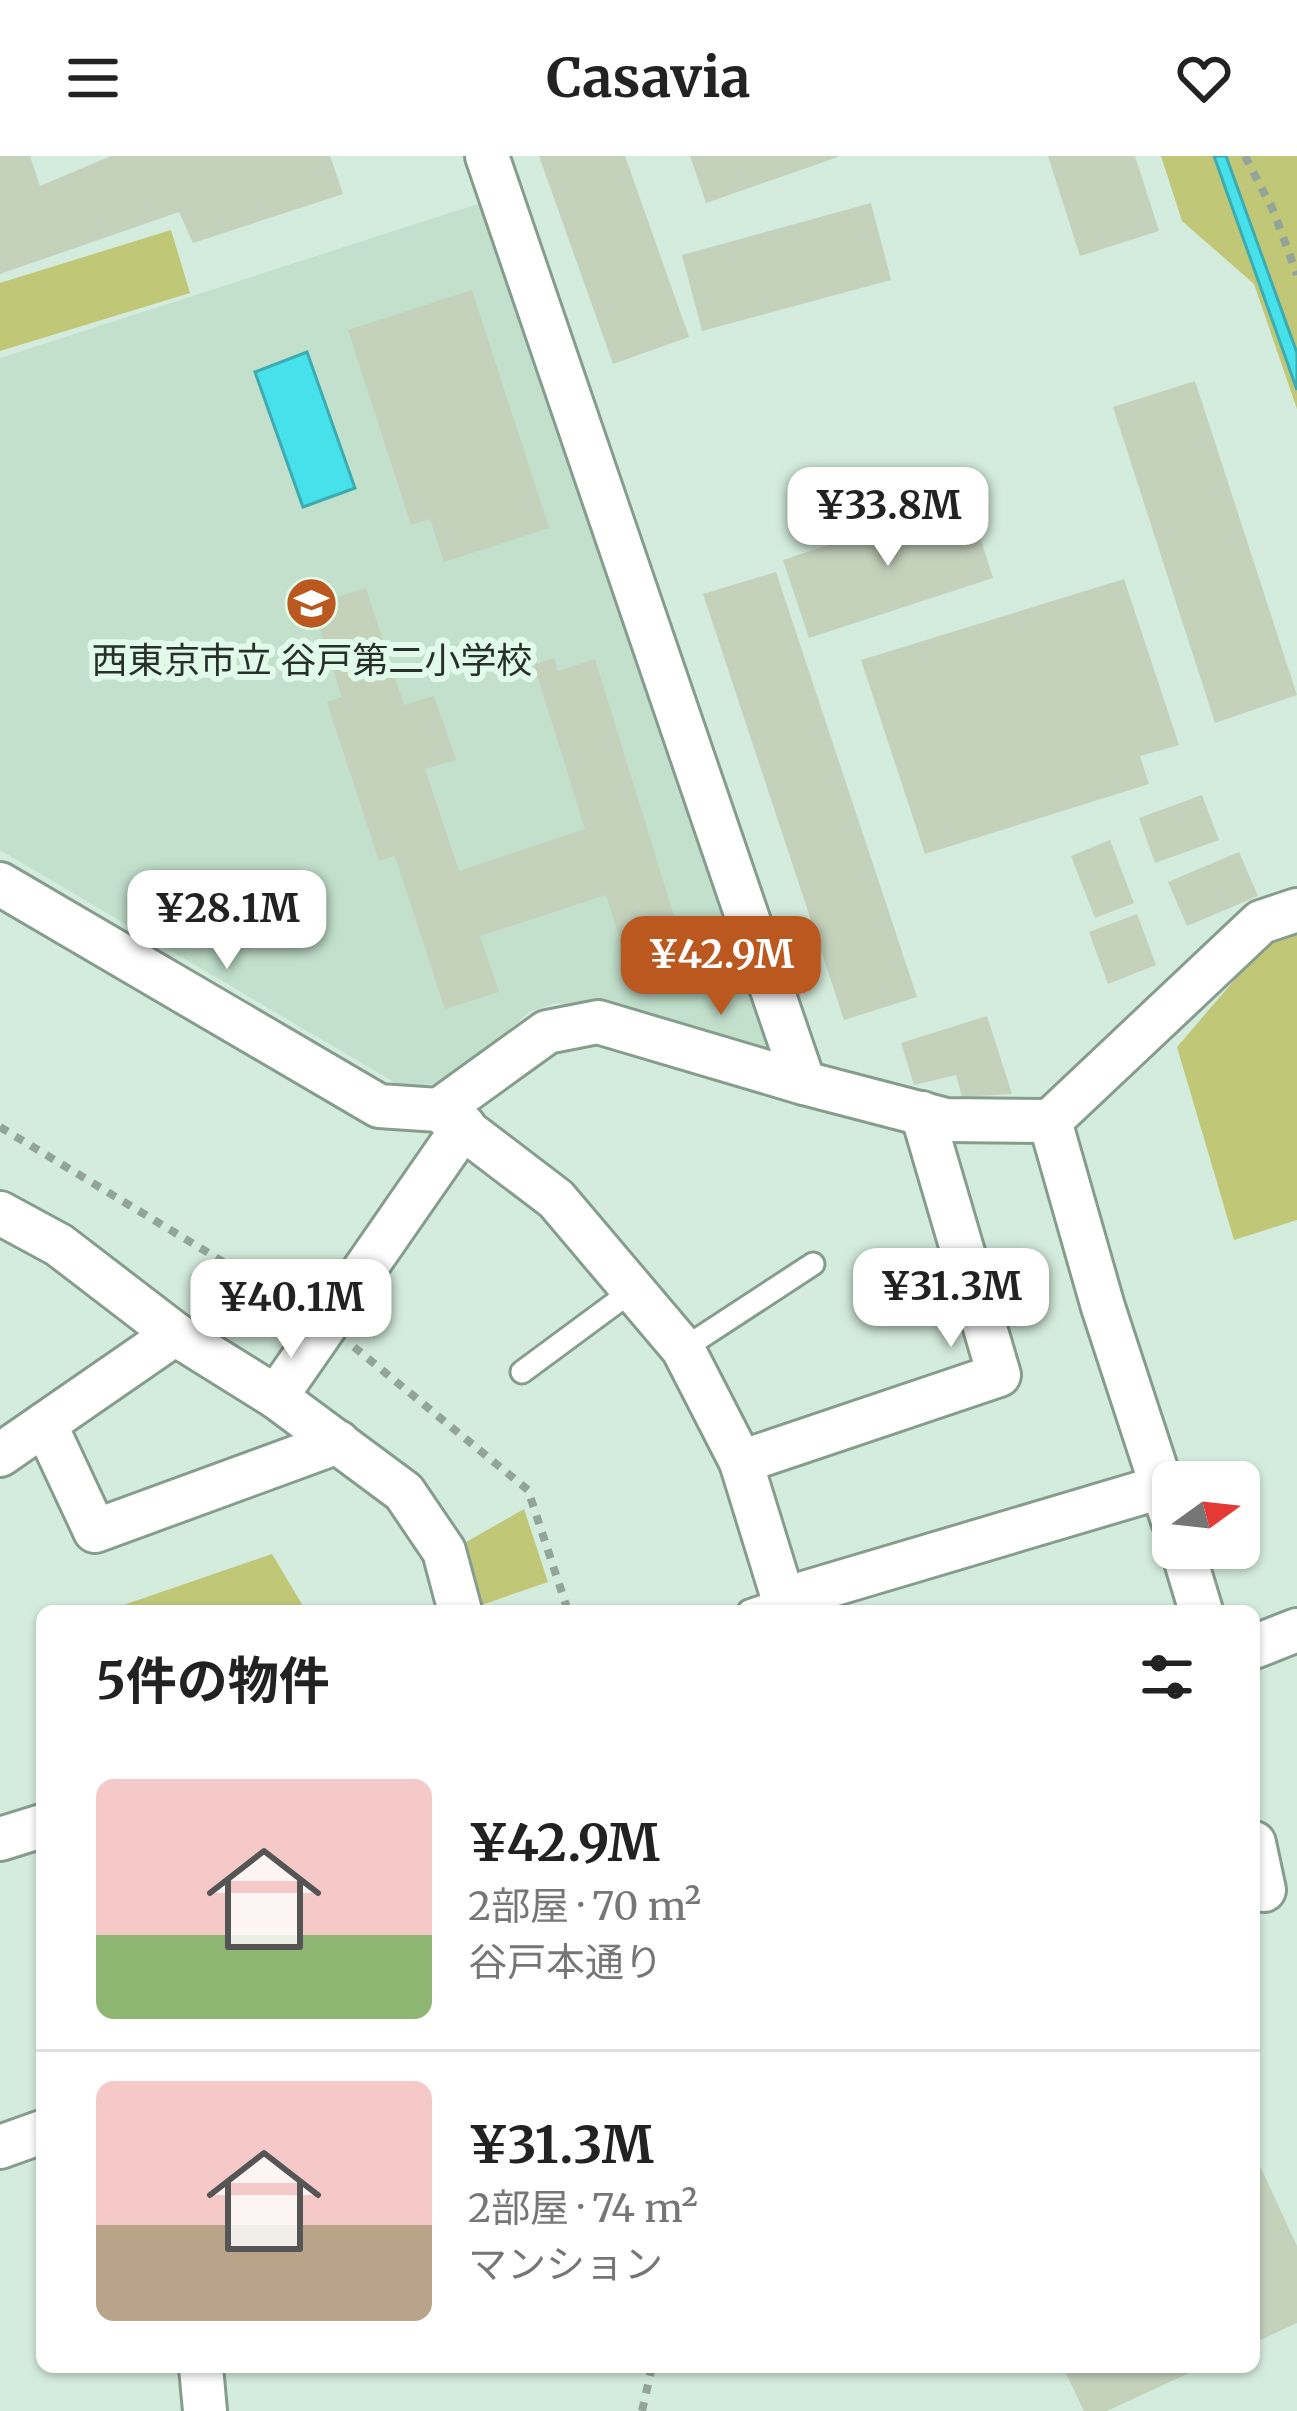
<!DOCTYPE html>
<html lang="ja">
<head>
<meta charset="utf-8">
<style>
	body { margin:0; font-family:Merriweather,"Noto Sans JP",serif; background:#f6f6f6; color:#222; height:100vh; display:flex; flex-direction:column; font-size:45px; white-space:nowrap }
	* { box-sizing:border-box; margin:0 }
	p { font-size:39px; color:#767676 }
	.icon { flex:none; width:66px; height:66px; fill:none; stroke:currentColor; stroke-width:2; stroke-linecap:round; stroke-linejoin:round }
	.map { position:relative; flex:1; overflow:hidden }
	.side { position:absolute; left:36px; top:1449px; width:1224px; height:768px; display:flex; flex-direction:column; background:#fff; border-radius:18px; box-shadow:0 3px 9px #0004 }
	.side>* { flex:none }
	.needle { width:78px; rotate:75deg }
	.tools { position:absolute; left:1152px; top:1305px; display:grid; gap:24px }
	.tools a { display:grid; place-items:center; width:108px; height:108px; border-radius:18px; background:#fff; box-shadow:0 3px 9px #0004; font-size:60px }
	.price { position:absolute; translate:-50% -102px; padding:0 27px; border-radius:24px; background:#fff; color:#222; font-size:39px; line-height:78px; filter:drop-shadow(0 3px 6px #0008) }
	.price::after { content:''; position:absolute; left:50%; top:72px; width:36px; height:27px; margin-left:-18px; background:inherit; clip-path:polygon(0 0,100% 0,50% 100%) }
	.price.current { background:#ba581f; color:#fff }
	ul { padding:0; list-style:none }
	li { display:flex; align-items:center; gap:36px; height:300px; padding:0 60px }
	li+li { border-top:3px solid #e0e0e0 }
	li span { display:grid; place-items:center; flex:none; width:336px; height:240px; border-radius:18px; color:#555 }
	li>.icon { margin-inline-start:auto }
	span .icon { width:144px; height:144px; fill:#fffc; stroke-width:1 }
	li b { font-size:51px }
	h2 { display:flex; justify-content:space-between; align-items:center; height:144px; padding:0 60px; font-size:51px }
	header { display:flex; justify-content:space-between; align-items:center; height:156px; padding:0 60px; background:#fff; font-size:54px; font-weight:700 }
	.map>svg:first-child { display:block }
	.built { fill:#c2e0cc }
	.green { fill:#c0c777 }
	.water { fill:#46e1eb; stroke:#3dacb1; stroke-width:3 }
	.building { fill:#c4d2bc }
	.lines { fill:none; stroke-linecap:round; stroke-linejoin:round }
	.lane-casing { stroke:#869d8e; stroke-width:27 }
	.street-casing { stroke:#869d8e; stroke-width:48 }
	.path { stroke:#93a59a; stroke-width:8; stroke-dasharray:9 9; stroke-linecap:butt }
	.lane { stroke:#fff; stroke-width:21 }
	.street { stroke:#fff; stroke-width:42 }
	.labels { text-anchor:middle; dominant-baseline:central; stroke-width:12; stroke-linejoin:round; paint-order:stroke }
	.poi-label { font-size:36px; fill:#27302a; stroke:#e1faea }
</style>
</head>
<body>
<header><svg class="icon" aria-label="menu" viewBox="0 0 24 24"><path d="M4 6h16M4 12h16M4 18h16"/></svg>Casavia<svg class="icon" aria-label="heart" viewBox="0 0 24 24"><path d="M12 20l-8-8c-3-5 5-10 8-4 3-6 11-1 8 4z"/></svg></header>
<div class="map">
<svg width="1297" height="2255" viewBox="0 0 1297 2255">
	<rect width="100%" height="100%" fill="#d4ecdd"/>
	<path class="built" d="M490,44L774,897L557,847L529,856L452,925L404,932L0,694V202Z"/>
	<g class="green">
		<path d="M1161,0H1297V253L1254,128L1182,65Z"/>
		<path d="M171,74L190,137L0,195V127Z"/>
		<path d="M1297,770V1064L1234,1084L1177,891L1273,779Z"/>
		<path d="M524,1353L548,1426L470,1453L454,1393Z"/>
		<path d="M272,1398L306,1455H106Z"/>
	</g>
	<g class="water">
		<path d="M1214,0H1226L1297,197V234Z"/>
		<path d="M307,196L355,332L303,351L255,216Z"/>
	</g>
	<g class="building">
		<path d="M0,0H30L40,30L111,0H330L343,38L193,87L179,56L0,118Z"/>
		<path d="M539,0H625L689,181L613,208Z"/>
		<path d="M690,0H838V1L706,47Z"/>
		<path d="M1048,0H1135L1159,75L1080,100Z"/>
		<path d="M871,47L891,124L702,175L682,99Z"/>
		<path d="M472,134L549,372L444,406L430,363L411,369L348,174Z"/>
		<path d="M1195,225L1297,539L1215,567L1113,251Z"/>
		<path d="M968,343L993,422L809,482L783,404Z"/>
		<path d="M776,416L917,841L844,864L703,438Z"/>
		<path d="M1124,423L1179,589L1140,600L1149,628L925,698L861,504Z"/>
		<path d="M366,432L404,549L434,540L456,604L425,613L459,715L585,673L534,509L554,502L558,515L595,503L687,802L631,820L606,739L480,780L499,836L445,853L395,700L379,705L327,546L342,541L312,449Z"/>
		<path d="M1202,639L1219,684L1155,707L1139,662Z"/>
		<path d="M1110,684L1134,747L1095,762L1071,700Z"/>
		<path d="M1239,696L1258,740L1187,770L1168,726Z"/>
		<path d="M1137,758L1156,809L1108,828L1089,776Z"/>
		<path d="M987,860L1012,938L962,941L956,919L914,929L901,887Z"/>
		<path d="M1261,2012L1297,2090V2167L1254,2187V2015Z"/>
		<path d="M1063,2211H1202L1107,2255H1084Z"/>
	</g>
	<g class="lines">
		<defs>
			<g id="lane">
				<path d="M683,1193L813,1108"/>
				<path d="M522,1216L633,1134"/>
				<path d="M749,1455L784,1443"/>
			</g>
			<g id="street">
				<path d="M487,0L804,927"/>
				<path d="M0,728L379,950L439,954L556,1043L683,1193L741,1306L787,1455"/>
				<path d="M439,954L547,876L598,866L804,927L946,964L1050,965L1261,766L1297,754"/>
				<path d="M1050,965L1103,1151L1173,1365"/>
				<path d="M0,1057L59,1089L175,1178L276,1241L404,1336L444,1395L460,1455"/>
				<path d="M276,1241L464,970"/>
				<path d="M45,1268L95,1375L338,1286"/>
				<path d="M0,1299L175,1178"/>
				<path d="M741,1306L999,1219L922,957"/>
				<path d="M1182,1392L1201,1455"/>
				<path d="M784,1443L1161,1331"/>
				<path d="M1254,1491L1297,1474"/>
				<path d="M0,1683L42,1670"/>
				<path d="M1254,1687L1264,1734"/>
				<path d="M0,1991L42,1976"/>
				<path d="M201,2211L205,2255"/>
			</g>
		</defs>
		<use href="#lane" class="lane-casing"/>
		<use href="#street" class="street-casing"/>
		<g class="path">
			<path d="M1245,0L1274,56L1297,119"/>
			<path d="M0,971L293,1148"/>
			<path d="M354,1191L528,1334L568,1455"/>
			<path d="M642,2255L652,2211"/>
		</g>
		<use href="#lane" class="lane"/>
		<use href="#street" class="street"/>
	</g>
	<defs>
		<symbol id="school-disc" viewBox="-11 -11 22 22"><circle r="9.5" fill="#ba581f" stroke="#e1faea"/><path d="M0-5L7-2L0 1L-7-2ZM-4 1L0 2.5L4 1V4Q0 6-4 4Z" fill="#fff"/></symbol>
	</defs>
	<g fill-rule="evenodd">
		<use href="#school-disc" x="282" y="418" width="59" height="59"/>
	</g>
	<g class="labels">
		<g class="poi-label">
			<text x="312" y="504">西東京市立 谷戸第二小学校</text>
		</g>
	</g>
</svg>
<div class="tools">
<a><svg class="needle" viewBox="-14 -14 28 28"><path d="M0-13l5 13h-10z" fill="#e53935"/><path d="M0 13l5-13h-10z" fill="#767676"/></svg></a>
</div>
<b class="price" style="left:888px;top:413px">¥33.8M</b>
<b class="price" style="left:227px;top:816px">¥28.1M</b>
<b class="price current" style="left:721px;top:862px">¥42.9M</b>
<b class="price" style="left:951px;top:1194px">¥31.3M</b>
<b class="price" style="left:291px;top:1205px">¥40.1M</b>
<section class="side">
<h2>5件の物件<svg class="icon" aria-label="filters" viewBox="0 0 24 24"><path d="M4 7h16M4 17h16"/><circle cx="9" cy="7" r="2"/><circle cx="15" cy="17" r="2"/></svg></h2>
<ul>
<li><span style="background:linear-gradient(#f6c9c9 65%,#8fb573 0)"><svg class="icon" aria-label="home" viewBox="0 0 24 24"><path d="M3 11l9-7 9 7M6 9v11h12V9"/></svg></span><div><b>¥42.9M</b><p>2部屋 · 70 m²</p><p>谷戸本通り</p></div></li>
<li><span style="background:linear-gradient(#f6c9c9 60%,#b9a48a 0)"><svg class="icon" aria-label="home" viewBox="0 0 24 24"><path d="M3 11l9-7 9 7M6 9v11h12V9"/></svg></span><div><b>¥31.3M</b><p>2部屋 · 74 m²</p><p>マンション</p></div></li>
</ul>
</section>
</div>
</body>
</html>
